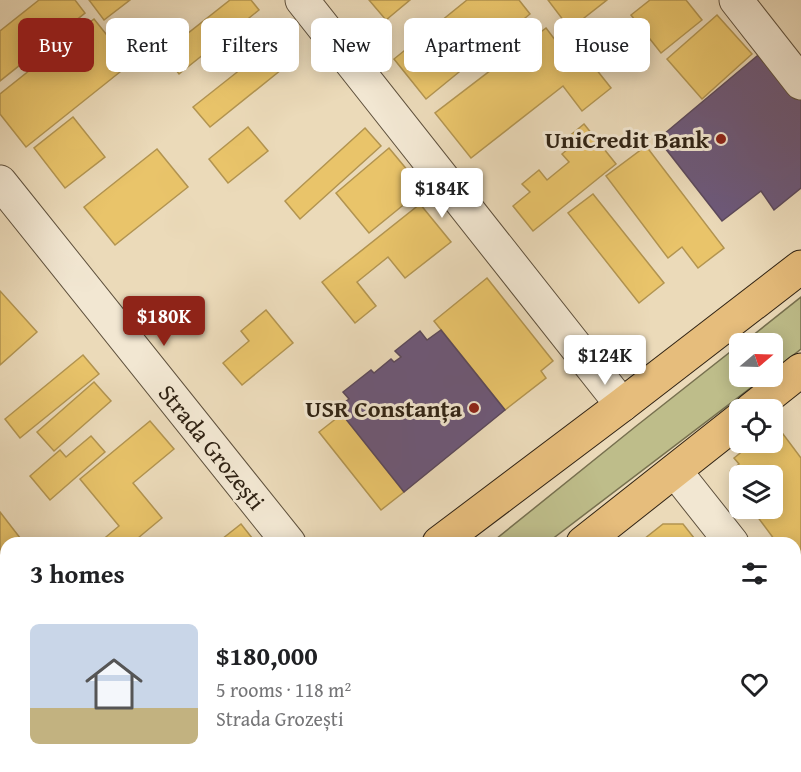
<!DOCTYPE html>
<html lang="en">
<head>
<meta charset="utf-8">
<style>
	body { margin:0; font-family:"Gentium Book Plus",serif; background:#f6f6f6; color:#202124; height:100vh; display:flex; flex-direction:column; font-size:22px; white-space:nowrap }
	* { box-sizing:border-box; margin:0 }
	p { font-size:20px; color:#757577 }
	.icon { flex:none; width:33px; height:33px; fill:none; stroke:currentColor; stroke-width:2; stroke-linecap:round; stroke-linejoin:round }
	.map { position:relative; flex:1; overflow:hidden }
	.drawer { position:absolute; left:0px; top:537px; width:801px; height:236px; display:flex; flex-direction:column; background:#fff; border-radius:18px 18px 0 0; box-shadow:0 3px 15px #0003 }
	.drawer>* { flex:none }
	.top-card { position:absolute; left:18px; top:18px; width:765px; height:54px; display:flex; gap:12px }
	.needle { width:39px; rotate:71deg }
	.controls { position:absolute; left:729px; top:333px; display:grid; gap:12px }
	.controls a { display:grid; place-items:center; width:54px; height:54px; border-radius:9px; background:#fff; box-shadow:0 3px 15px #0003; font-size:30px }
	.price { position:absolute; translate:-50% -51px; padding:0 14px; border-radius:6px; background:#fff; color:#222; font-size:20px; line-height:39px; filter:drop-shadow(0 2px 3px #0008) }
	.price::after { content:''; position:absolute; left:50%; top:36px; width:18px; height:14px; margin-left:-9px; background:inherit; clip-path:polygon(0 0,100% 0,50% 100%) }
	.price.active { background:#8f2418; color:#fff }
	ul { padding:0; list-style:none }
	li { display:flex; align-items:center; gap:18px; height:150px; padding:0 30px }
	li span { display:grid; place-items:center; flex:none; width:168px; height:120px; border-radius:9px; color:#555 }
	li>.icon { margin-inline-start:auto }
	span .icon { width:72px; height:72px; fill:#fffc; stroke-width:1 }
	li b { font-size:26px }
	h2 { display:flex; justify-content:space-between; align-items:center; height:72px; padding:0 30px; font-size:26px }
	.pill { padding:0 21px; border-radius:9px; background:#fff; box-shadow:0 3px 15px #0003; font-size:21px; line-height:54px }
	.pill.active { background:#8f2418; color:#fff }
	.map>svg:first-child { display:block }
	.green { fill:#bebd8a; stroke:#77704f; stroke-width:1.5 }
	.homes { fill:#e9c46a; stroke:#b29450; stroke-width:1.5 }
	.offices { fill:#6d597a; stroke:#5b495b; stroke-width:1.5 }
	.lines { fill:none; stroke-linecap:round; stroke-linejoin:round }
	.minor-casing { stroke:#5f513d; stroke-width:35 }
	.major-casing { stroke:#302314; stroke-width:35 }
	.minor { stroke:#f2e7d2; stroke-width:33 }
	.major { stroke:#e6bd7c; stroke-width:33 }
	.poi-dot { fill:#8f2418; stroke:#f2e7d2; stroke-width:2 }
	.labels { text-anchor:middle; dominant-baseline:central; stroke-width:6; stroke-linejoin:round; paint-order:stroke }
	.poi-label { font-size:24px; font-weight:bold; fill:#302314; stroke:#f2e7d2; text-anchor:end }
	.street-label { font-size:24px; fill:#302314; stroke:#f2e7d2 }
</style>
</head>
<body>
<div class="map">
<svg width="801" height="772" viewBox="0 0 801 772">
	<rect width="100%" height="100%" fill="#ebdab9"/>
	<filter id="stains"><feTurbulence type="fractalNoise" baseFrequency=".00333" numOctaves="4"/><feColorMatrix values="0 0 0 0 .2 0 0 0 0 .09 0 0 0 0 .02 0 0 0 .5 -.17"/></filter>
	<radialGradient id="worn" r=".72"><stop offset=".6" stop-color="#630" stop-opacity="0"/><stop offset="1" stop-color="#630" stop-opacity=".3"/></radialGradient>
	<g class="green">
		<path d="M801,297V349L773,371L772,344H742Z"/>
		<path d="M739,345L740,376L765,377L547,543H491L635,427Z"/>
	</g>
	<g class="homes">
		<path d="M39,0H75L85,13L0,81V31Z"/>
		<path d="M89,0H130L104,20Z"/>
		<path d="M230,0H251L259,10L179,74L163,53Z"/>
		<path d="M369,0H410L386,20Z"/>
		<path d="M467,0H519L530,14L426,99L394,59Z"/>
		<path d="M548,0H607L570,29Z"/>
		<path d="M650,0H686L702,20L661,53L631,15Z"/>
		<path d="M717,15L752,54L702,99L667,59Z"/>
		<path d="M94,19L130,64L26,147L0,114V94Z"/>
		<path d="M546,28L562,49L573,40L611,88L582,111L563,86L471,158L435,113Z"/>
		<path d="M265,50L281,70L210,127L193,107Z"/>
		<path d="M73,117L105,157L65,188L34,148Z"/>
		<path d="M584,124L616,164L533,231L513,206L530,192L522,184L539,170L547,180L569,162L562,154L568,149L562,142Z"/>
		<path d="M248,127L268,151L228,183L209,159Z"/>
		<path d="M365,128L381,146L300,219L285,201Z"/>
		<path d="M646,146L724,248L698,268L682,247L668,258L606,176Z"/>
		<path d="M389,148L423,189L369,233L336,193Z"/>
		<path d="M157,149L188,187L115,245L84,207Z"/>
		<path d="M593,194L664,283L639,303L568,213Z"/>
		<path d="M420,204L451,242L405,278L388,257L357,282L376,306L355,323L322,282Z"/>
		<path d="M487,278L553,361L541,371L546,378L505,410L434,321Z"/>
		<path d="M0,291L37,332L0,365Z"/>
		<path d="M266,310L293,343L242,385L223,363L249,341L241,331Z"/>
		<path d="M83,355L99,374L20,438L5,419Z"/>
		<path d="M94,382L111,401L54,451L37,432Z"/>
		<path d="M342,414L404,492L381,510L319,432Z"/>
		<path d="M150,421L174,449L133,483L162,518L132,543H101L100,542L119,526L80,479Z"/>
		<path d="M780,430L801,458V575L795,567V543H777L751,508H772V476H740V483L730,471L739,464L734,458L754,442H772V432L774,434Z"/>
		<path d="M91,436L105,452L50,500L30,476L60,450L66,457Z"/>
		<path d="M0,512L24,543H6V586L0,590Z"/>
		<path d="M241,524L256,543H217Z"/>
		<path d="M663,524H683L698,543H639Z"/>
		<path d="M6,610V677L3,679L0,675V615Z"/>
		<path d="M795,666L801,674V687L795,691Z"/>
		<path d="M795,723L801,730V765L793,772H738L733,766H795Z"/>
		<path d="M371,766H430L434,772H364Z"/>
	</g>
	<g class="offices">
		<path d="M763,51L801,99V188L774,210L761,191L722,221L658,139Z"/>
		<path d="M441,330L505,410L404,492L337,408L349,399L343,392L371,370L374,373L391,359L394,362L401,357L395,351L420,331L427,340Z"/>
	</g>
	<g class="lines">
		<defs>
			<g id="minor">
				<path d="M302,0L622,405"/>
				<path d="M736,0L801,83"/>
				<path d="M0,182L289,543"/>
				<path d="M675,471L732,543"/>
				<path d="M795,624L801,631"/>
				<path d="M462,766L466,772"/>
			</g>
			<g id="major">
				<path d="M751,410L801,370"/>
				<path d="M439,543L622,405L801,267"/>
				<path d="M583,543L740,419"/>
				<path d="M153,772L160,766"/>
				<path d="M181,772L188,766"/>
				<path d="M294,772L301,766"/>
			</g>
		</defs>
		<use href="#minor" class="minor-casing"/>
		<use href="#major" class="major-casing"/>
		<use href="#minor" class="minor"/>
		<use href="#major" class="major"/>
	</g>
	<g class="poi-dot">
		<circle cx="721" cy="139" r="6"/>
		<circle cx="474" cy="408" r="6"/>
	</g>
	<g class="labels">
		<g class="poi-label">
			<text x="709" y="139">UniCredit Bank</text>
			<text x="462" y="408">USR Constanța</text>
		</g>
		<g class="street-label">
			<text transform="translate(212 447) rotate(51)">Strada Grozești</text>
		</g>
	</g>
	<rect width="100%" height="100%" filter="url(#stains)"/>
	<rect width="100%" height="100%" fill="url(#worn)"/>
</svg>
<div class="controls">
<a><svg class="needle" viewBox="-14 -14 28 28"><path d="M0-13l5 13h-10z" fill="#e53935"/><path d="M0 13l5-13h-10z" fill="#757577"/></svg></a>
<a><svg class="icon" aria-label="locate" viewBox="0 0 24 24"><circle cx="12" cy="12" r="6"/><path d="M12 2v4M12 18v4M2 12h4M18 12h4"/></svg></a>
<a><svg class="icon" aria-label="layers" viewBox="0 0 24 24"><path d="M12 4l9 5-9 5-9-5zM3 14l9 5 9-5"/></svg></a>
</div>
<b class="price" style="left:442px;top:219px">$184K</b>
<b class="price active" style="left:164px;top:347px">$180K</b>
<b class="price" style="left:605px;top:386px">$124K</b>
<div class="top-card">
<a class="pill active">Buy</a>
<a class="pill">Rent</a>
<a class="pill">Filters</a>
<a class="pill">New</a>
<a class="pill">Apartment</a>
<a class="pill">House</a>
</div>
<section class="drawer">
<h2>3 homes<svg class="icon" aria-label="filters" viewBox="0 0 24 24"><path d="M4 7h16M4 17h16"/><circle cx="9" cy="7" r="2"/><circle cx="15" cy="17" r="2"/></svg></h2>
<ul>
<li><span style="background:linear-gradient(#c9d6e8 70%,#c2b280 0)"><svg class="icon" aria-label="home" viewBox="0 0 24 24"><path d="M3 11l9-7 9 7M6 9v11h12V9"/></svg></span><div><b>$180,000</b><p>5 rooms · 118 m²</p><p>Strada Grozești</p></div><svg class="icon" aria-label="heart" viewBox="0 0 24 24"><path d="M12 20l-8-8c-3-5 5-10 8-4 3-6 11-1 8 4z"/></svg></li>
</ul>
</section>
</div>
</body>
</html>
